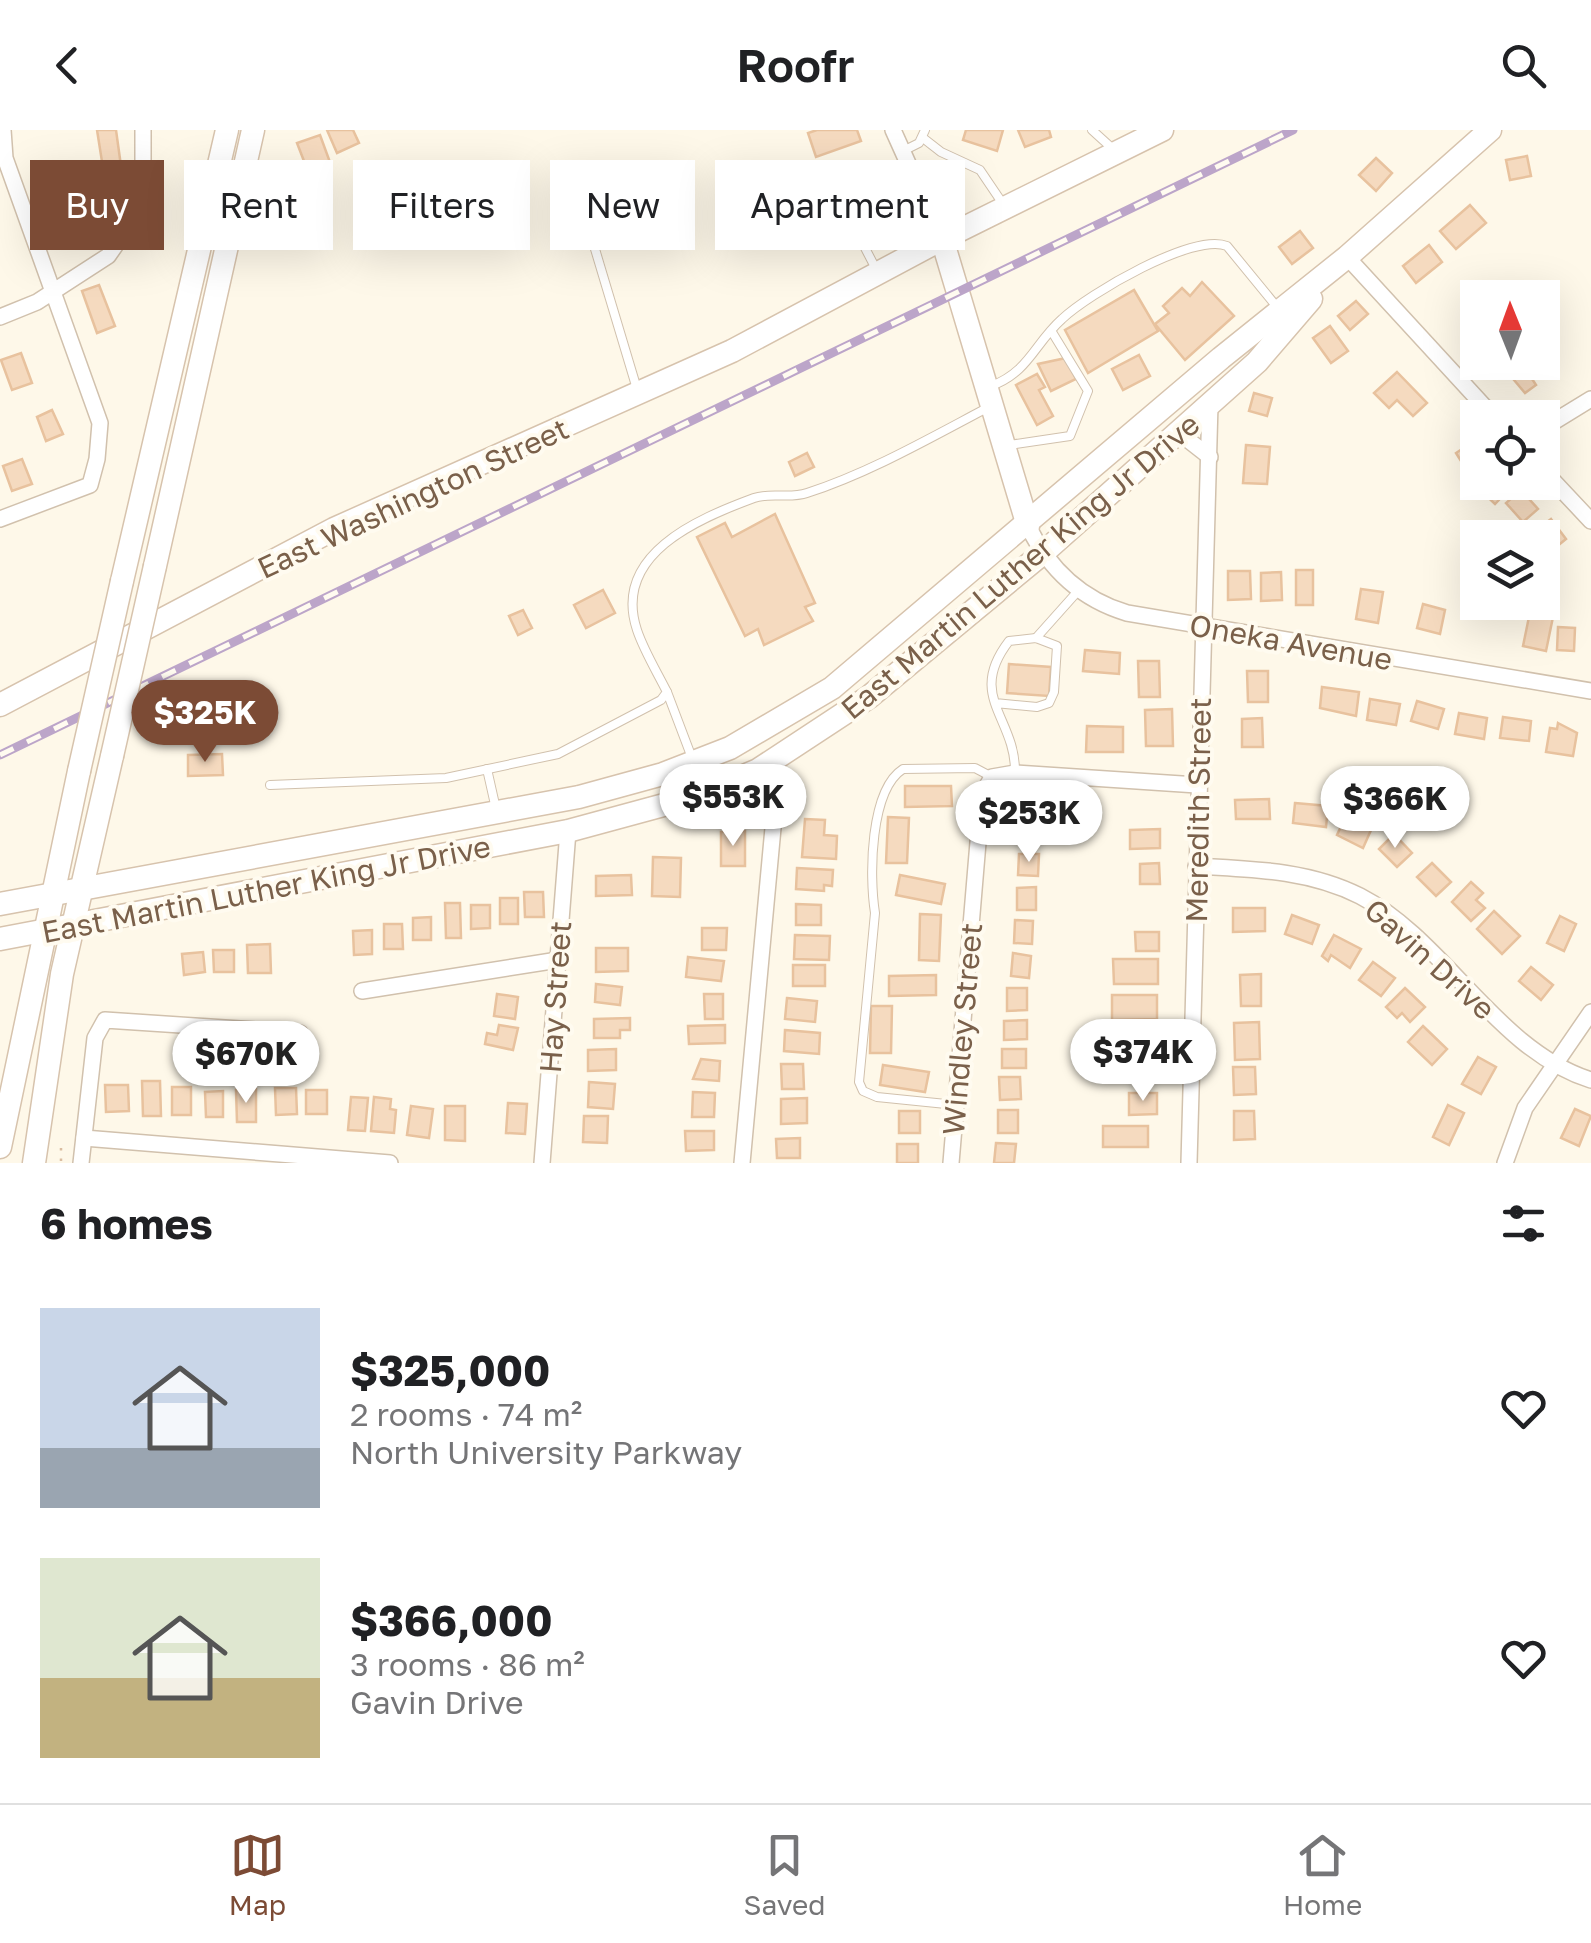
<!DOCTYPE html>
<html lang="en">
<head>
<meta charset="utf-8">
<style>
	body { margin:0; font-family:"Golos Text",sans-serif; background:#f2f2f2; color:#202124; height:100vh; display:flex; flex-direction:column; font-size:38px; white-space:nowrap }
	* { box-sizing:border-box; margin:0 }
	p { font-size:32px; color:#757577 }
	.icon { flex:none; width:55px; height:55px; fill:none; stroke:currentColor; stroke-width:2; stroke-linecap:round; stroke-linejoin:round }
	.map { position:relative; height:1033px; overflow:hidden }
	.panel { display:flex; flex-direction:column; background:#fff; flex:1 }
	.panel>* { flex:none }
	.banner { position:absolute; left:30px; top:30px; width:1000px; height:90px; display:flex; gap:20px }
	.needle { width:65px; rotate:359deg }
	.buttons { position:absolute; left:1460px; top:150px; display:grid; gap:20px }
	.buttons a { display:grid; place-items:center; width:100px; height:100px; border-radius:0px; background:#fff; box-shadow:0 10px 40px #0002; font-size:50px }
	.price { position:absolute; translate:-50% -85px; padding:0 22px; border-radius:35px; background:#fff; color:#222; font-size:32px; line-height:65px; filter:drop-shadow(0 2px 5px #0008) }
	.price::after { content:''; position:absolute; left:50%; top:60px; width:30px; height:22px; margin-left:-15px; background:inherit; clip-path:polygon(0 0,100% 0,50% 100%) }
	.price.current { background:#7c4b35; color:#fff }
	ul { padding:0; list-style:none }
	li { display:flex; align-items:center; gap:30px; height:250px; padding:0 40px }
	li span { display:grid; place-items:center; flex:none; width:280px; height:200px; border-radius:0px; color:#555 }
	li>.icon { margin-inline-start:auto }
	span .icon { width:120px; height:120px; fill:#fffc; stroke-width:1 }
	li b { font-size:42px }
	h2 { display:flex; justify-content:space-between; align-items:center; height:120px; padding:0 40px; font-size:42px }
	.pill { padding:0 35px; border-radius:0px; background:#fff; box-shadow:0 10px 40px #0002; font-size:35px; line-height:90px }
	.pill.current { background:#7c4b35; color:#fff }
	header { display:flex; justify-content:space-between; align-items:center; height:130px; padding:0 40px; background:#fff; font-size:45px; font-weight:600 }
	.dock { display:flex; justify-content:space-around; align-items:center; height:140px; border-top:2px solid #e0e0e0; background:#fff; font-size:28px; color:#757577 }
	.dock a { display:grid; justify-items:center; gap:5px }
	.dock .current { color:#7c4b35 }
	.map>svg:first-child { display:block }
	.building { fill:#f5dabf; stroke:#e8c29e; stroke-width:2.5 }
	.lines { fill:none; stroke-linecap:round; stroke-linejoin:round }
	.lane-casing { stroke:#d1c1ad; stroke-width:10 }
	.street-casing { stroke:#d1c1ad; stroke-width:18 }
	.secondary-casing { stroke:#d7c3ad; stroke-width:25 }
	.path { stroke:#dabda1; stroke-width:2.5; stroke-dasharray:2.5 8; stroke-linecap:butt }
	.lane { stroke:#fff; stroke-width:8 }
	.street { stroke:#fff; stroke-width:15 }
	.secondary { stroke:#fff; stroke-width:22 }
	.rail-casing { stroke:#bca5c9; stroke-width:9 }
	.rail { stroke:#fffbf0; stroke-width:5; stroke-dasharray:15; stroke-linecap:butt }
	.secondary-bridge-casing { stroke:#d7c3ad; stroke-width:25; stroke-linecap:butt }
	.secondary-bridge { stroke:#fff; stroke-width:22 }
	.labels { text-anchor:middle; dominant-baseline:central; stroke-width:8; stroke-linejoin:round; paint-order:stroke }
	.street-label { font-size:30px; fill:#7a604a; stroke:#fffbf0 }
</style>
</head>
<body>
<header><svg class="icon" aria-label="back" viewBox="0 0 24 24"><path d="M15 5l-7 7 7 7"/></svg>Roofr<svg class="icon" aria-label="search" viewBox="0 0 24 24"><circle cx="10" cy="10" r="6"/><path d="M15 15l6 6"/></svg></header>
<div class="map">
<svg width="1591" height="1033" viewBox="0 0 1591 1033">
	<rect width="100%" height="100%" fill="#fef8e9"/>
	<g class="building">
		<path d="M97,0H116L121,36L103,38Z"/>
		<path d="M327,0H353L359,13L337,23Z"/>
		<path d="M817,0H857L861,11L816,27L808,3Z"/>
		<path d="M966,0H1003L997,21L963,10Z"/>
		<path d="M1018,0H1049L1051,7L1025,17Z"/>
		<path d="M320,5L331,35L309,44L297,13Z"/>
		<path d="M1527,26L1531,46L1510,50L1506,30Z"/>
		<path d="M1376,28L1392,43L1376,61L1359,45Z"/>
		<path d="M851,70L855,80L878,70L888,91L836,113L828,94L835,91L830,79Z"/>
		<path d="M1470,75L1486,93L1456,119L1440,101Z"/>
		<path d="M1300,101L1313,118L1292,134L1279,117Z"/>
		<path d="M1429,115L1442,132L1416,153L1403,136Z"/>
		<path d="M1202,152L1234,186L1185,230L1155,194L1169,183L1163,176L1182,158L1190,166Z"/>
		<path d="M99,155L115,196L97,203L82,161Z"/>
		<path d="M1134,160L1158,201L1088,243L1065,200Z"/>
		<path d="M1356,171L1368,184L1350,200L1338,186Z"/>
		<path d="M1330,196L1348,221L1331,233L1313,208Z"/>
		<path d="M21,223L32,253L12,260L1,230Z"/>
		<path d="M1139,225L1150,246L1123,260L1112,239Z"/>
		<path d="M1066,228L1076,249L1051,261L1038,234Z"/>
		<path d="M1499,232H1521L1536,255L1525,263Z"/>
		<path d="M1397,242L1427,273L1413,286L1397,270L1389,278L1374,263Z"/>
		<path d="M1037,244L1045,257L1039,260L1053,286L1037,295L1016,255Z"/>
		<path d="M1254,263L1272,268L1267,286L1249,281Z"/>
		<path d="M52,280L63,304L46,311L37,287Z"/>
		<path d="M1477,309L1478,335L1468,342L1456,323Z"/>
		<path d="M1246,315L1270,317L1267,354L1243,353Z"/>
		<path d="M807,323L814,337L795,346L789,332Z"/>
		<path d="M22,329L32,354L12,361L3,336Z"/>
		<path d="M1483,352H1515V353L1495,374L1478,358Z"/>
		<path d="M1521,360L1538,379L1523,392L1506,373Z"/>
		<path d="M775,384L815,473L805,477L813,491L764,515L758,499L745,506L697,407L725,393L732,407Z"/>
		<path d="M1551,389L1566,409L1550,422L1535,401Z"/>
		<rect x="1296" y="440" width="17" height="35"/>
		<path d="M1228,441H1250L1251,469L1228,470Z"/>
		<path d="M1281,442L1282,470L1261,471V443Z"/>
		<path d="M1361,459L1383,462L1378,493L1356,489Z"/>
		<path d="M603,460L615,483L586,498L574,475Z"/>
		<path d="M1423,474L1445,480L1440,504L1417,498Z"/>
		<path d="M523,480L532,498L518,505L509,486Z"/>
		<path d="M1530,482L1553,487L1546,521L1523,516Z"/>
		<path d="M1558,497L1575,498L1574,521L1557,520Z"/>
		<path d="M1085,520L1120,523L1119,544L1083,541Z"/>
		<path d="M1138,531H1159L1160,567H1139Z"/>
		<path d="M1009,534L1051,537L1049,566L1007,563Z"/>
		<path d="M1247,541H1268V572H1248Z"/>
		<path d="M1322,557L1359,562L1356,586L1320,578Z"/>
		<path d="M1370,569L1400,574L1396,595L1367,590Z"/>
		<path d="M1417,571L1444,579L1438,599L1411,591Z"/>
		<path d="M1172,579L1173,616H1146L1145,580Z"/>
		<path d="M1459,583L1487,588L1484,609L1455,604Z"/>
		<path d="M1503,587L1531,591L1529,611L1500,608Z"/>
		<path d="M1262,588L1263,617H1242V589Z"/>
		<path d="M1558,593L1577,603L1573,626L1546,622L1550,598L1557,599Z"/>
		<path d="M1087,596L1123,597V622H1086Z"/>
		<path d="M222,624L223,645L188,646V625Z"/>
		<path d="M905,656H951L952,676L905,677Z"/>
		<path d="M1025,658L1045,659L1044,684L1024,683Z"/>
		<path d="M1269,669L1270,689H1236L1235,670Z"/>
		<path d="M1295,673L1328,676L1326,697L1293,693Z"/>
		<path d="M888,687L909,688L907,733H886Z"/>
		<path d="M1345,688L1371,700L1363,718L1337,705Z"/>
		<path d="M805,689L825,690L824,705L837,706L836,729L802,727Z"/>
		<path d="M1020,691H1043V713H1021Z"/>
		<path d="M1160,699V718L1130,719V700Z"/>
		<path d="M745,701V736H721V702Z"/>
		<path d="M1394,704L1412,723L1397,737L1379,719Z"/>
		<path d="M1019,724H1039L1038,746L1018,745Z"/>
		<path d="M653,727L681,728L680,767L652,766Z"/>
		<path d="M1159,733L1160,754H1140V734Z"/>
		<path d="M1432,733L1451,752L1436,766L1417,747Z"/>
		<path d="M797,738L833,740L832,756L824,755V761L796,759Z"/>
		<path d="M631,745L632,765L596,766V746Z"/>
		<path d="M900,745L945,754L941,774L896,765Z"/>
		<path d="M1471,752L1483,763L1476,770L1485,778L1471,791L1452,772Z"/>
		<path d="M1036,757V780H1017V758Z"/>
		<path d="M524,762H543L544,787H525Z"/>
		<rect x="500" y="768" width="18" height="26"/>
		<path d="M445,773H460L461,808H446Z"/>
		<path d="M796,774L821,775V795H796Z"/>
		<path d="M471,775H490V798L471,799Z"/>
		<path d="M1233,778H1265V801L1233,802Z"/>
		<path d="M1494,781L1520,806L1502,824L1477,799Z"/>
		<path d="M920,784L941,785L939,831L919,830Z"/>
		<path d="M1292,785L1319,795L1312,814L1285,804Z"/>
		<path d="M1560,786L1576,794L1564,821L1547,813Z"/>
		<path d="M431,787V810H413V788Z"/>
		<path d="M1015,790L1033,791L1032,814L1014,813Z"/>
		<path d="M384,794H402L403,819H384Z"/>
		<path d="M702,798H727L726,820H702Z"/>
		<path d="M372,800V824L354,825L353,801Z"/>
		<path d="M1135,802H1159V821H1136Z"/>
		<path d="M795,805L830,806L829,830L794,829Z"/>
		<path d="M1334,805L1361,819L1350,838L1331,825L1328,831L1322,826Z"/>
		<path d="M270,814L271,843H248L247,815Z"/>
		<path d="M596,818H628V841L596,842Z"/>
		<path d="M213,820H234V842H214Z"/>
		<path d="M203,822L205,842L184,845L182,824Z"/>
		<path d="M1013,823L1031,826L1029,848L1011,846Z"/>
		<path d="M688,827L724,831L721,851L686,847Z"/>
		<path d="M1113,829H1158V854H1114Z"/>
		<path d="M1373,832L1395,848L1381,866L1359,850Z"/>
		<rect x="793" y="835" width="32" height="21"/>
		<path d="M1531,837L1553,855L1541,870L1519,851Z"/>
		<path d="M1261,844V876H1241L1240,845Z"/>
		<path d="M936,845V865L889,866V846Z"/>
		<path d="M596,854L622,857L620,875L595,872Z"/>
		<path d="M1007,858H1027V880L1007,881Z"/>
		<path d="M1405,858L1425,877L1410,892L1402,883L1397,888L1386,877Z"/>
		<path d="M497,864L518,867L515,889L494,886Z"/>
		<path d="M704,864H723V889H705Z"/>
		<path d="M1112,865H1157V889L1112,890Z"/>
		<path d="M787,868L817,871L815,892L785,889Z"/>
		<path d="M871,876H892L891,923H870Z"/>
		<path d="M630,888V900H620V908H594V889Z"/>
		<path d="M1027,890V909L1004,910V891Z"/>
		<path d="M1259,892L1260,929L1235,930L1234,893Z"/>
		<path d="M499,895L518,898L513,920L485,914L487,903L497,905Z"/>
		<path d="M725,895V913L689,914L688,896Z"/>
		<path d="M1423,896L1447,919L1432,935L1408,912Z"/>
		<path d="M1166,898V921H1121L1120,899Z"/>
		<path d="M785,900L820,903L819,924L784,921Z"/>
		<path d="M616,919V940L588,941V920Z"/>
		<rect x="1002" y="919" width="24" height="19"/>
		<path d="M1478,927L1496,937L1481,964L1462,954Z"/>
		<path d="M701,929L720,931L719,951L693,949Z"/>
		<path d="M781,934H803L804,959H782Z"/>
		<path d="M883,935L929,942L925,962L880,955Z"/>
		<path d="M1233,937H1255L1256,964L1234,965Z"/>
		<path d="M999,947H1020L1021,969L1000,970Z"/>
		<path d="M142,951H160L161,986H143Z"/>
		<path d="M589,952L615,954L613,979L588,977Z"/>
		<path d="M105,955H128L129,981L106,982Z"/>
		<rect x="172" y="957" width="19" height="28"/>
		<path d="M275,958H296L297,984L276,985Z"/>
		<path d="M256,959V992H237L236,960Z"/>
		<rect x="306" y="960" width="21" height="24"/>
		<path d="M223,961V987H206L205,962Z"/>
		<path d="M693,962L715,963L714,987H692Z"/>
		<path d="M1129,963H1157V984L1129,985Z"/>
		<path d="M351,967L368,968L365,1001L348,1000Z"/>
		<path d="M374,967L391,969L390,979L396,980L394,1003L371,1001Z"/>
		<path d="M807,968V993L781,994V969Z"/>
		<path d="M508,973L527,974L525,1004L506,1003Z"/>
		<path d="M1448,975L1464,983L1449,1015L1433,1007Z"/>
		<path d="M411,976L433,979L429,1008L407,1005Z"/>
		<path d="M445,976H465V1011L445,1010Z"/>
		<path d="M1575,979L1591,986L1579,1016L1561,1008Z"/>
		<rect x="998" y="980" width="20" height="23"/>
		<rect x="899" y="981" width="21" height="22"/>
		<path d="M1234,981H1254L1255,1009L1234,1010Z"/>
		<path d="M584,986H608L607,1013L583,1012Z"/>
		<rect x="1103" y="996" width="45" height="21"/>
		<path d="M685,1001H714V1020L686,1021Z"/>
		<path d="M800,1008V1028H777L776,1009Z"/>
		<path d="M996,1013L1016,1014L1014,1033H994Z"/>
		<rect x="897" y="1014" width="21" height="19"/>
	</g>
	<g class="lines">
		<defs>
			<g id="lane">
				<path d="M1092,0L1114,20"/>
				<path d="M923,8L941,22L980,40L1005,77"/>
				<path d="M903,21L919,13L925,0"/>
				<path d="M572,67L595,119L637,259"/>
				<path d="M876,139L864,116L897,98L894,55L914,43"/>
				<path d="M991,256C1029,242 1034,214 1062,189C1088,164 1194,102 1227,116L1277,177"/>
				<path d="M1009,315L1070,306L1088,261L1052,202"/>
				<path d="M1036,508L1078,461"/>
				<path d="M667,562L692,628"/>
				<path d="M995,573L1037,577L1049,573L1054,562L1057,516L1036,508L1009,511C966,567 1016,587 1015,643"/>
				<path d="M487,639L496,679"/>
				<path d="M270,655L446,648L558,624L661,570L667,562C657,542 644,521 637,500C612,425 697,389 754,368C770,362 790,369 807,363C869,343 930,308 987,278"/>
				<path d="M956,975L877,967L863,961L859,952L875,783C869,745 870,660 903,639L975,638L992,647"/>
			</g>
			<g id="street">
				<path d="M893,0L942,109"/>
				<path d="M1347,127L1495,288"/>
				<path d="M0,187L37,172L108,126L129,96L143,51V0"/>
				<path d="M1542,299L1591,269"/>
				<path d="M1178,302L1210,327"/>
				<path d="M1542,339L1591,391"/>
				<path d="M0,389L90,355L97,329L100,293L5,28L3,0"/>
				<path d="M1028,396C1049,439 1080,469 1127,483L1591,561"/>
				<path d="M1196,736C1252,739 1309,740 1360,766C1445,810 1497,921 1591,950"/>
				<path d="M362,861L558,830"/>
				<path d="M84,1008L390,1033"/>
				<path d="M81,1033L95,908L105,890L300,903"/>
				<path d="M542,1033L568,701"/>
				<path d="M742,1033L773,698L772,632"/>
				<path d="M951,1033L982,665L992,647L1015,643L1197,655"/>
				<path d="M1189,1033L1210,274"/>
				<path d="M1505,1033L1525,978L1591,882"/>
			</g>
			<g id="secondary">
				<path d="M942,109L1028,396"/>
				<path d="M155,436L253,0"/>
				<path d="M122,451L227,0"/>
				<path d="M0,575L334,399L732,221L942,109L1162,0"/>
				<path d="M0,774L579,667L663,644L730,618L832,558L1221,228L1347,127L1490,0"/>
				<path d="M0,809L568,701L697,666L758,640L869,567L1043,423L1257,232L1311,169"/>
				<path d="M0,1017L79,641"/>
				<path d="M34,1033L62,844L112,626"/>
			</g>
		</defs>
		<use href="#lane" class="lane-casing"/>
		<use href="#street" class="street-casing"/>
		<use href="#secondary" class="secondary-casing"/>
		<path class="path" d="M61,1018V1033"/>
		<use href="#lane" class="lane"/>
		<use href="#street" class="street"/>
		<use href="#secondary" class="secondary"/>
		<defs>
			<path id="rail" d="M0,625L1293,0"/>
		</defs>
		<use href="#rail" class="rail-casing"/>
		<use href="#rail" class="rail"/>
		<defs>
			<g id="secondary-bridge">
				<path d="M112,626L155,436"/>
				<path d="M79,641L122,451"/>
			</g>
		</defs>
		<use href="#secondary-bridge" class="secondary-bridge-casing"/>
		<use href="#secondary-bridge" class="secondary-bridge"/>
	</g>
	<g class="labels">
		<g class="street-label">
			<text transform="translate(413 368) rotate(-25)">East Washington Street</text>
			<text transform="translate(1020 436) rotate(-40)">East Martin Luther King Jr Drive</text>
			<text transform="translate(1291 512) rotate(10)">Oneka Avenue</text>
			<text transform="translate(1198 680) rotate(-89)">Meredith Street</text>
			<text transform="translate(266 759) rotate(-11)">East Martin Luther King Jr Drive</text>
			<text transform="translate(1430 829) rotate(42)">Gavin Drive</text>
			<text transform="translate(555 867) rotate(-86)">Hay Street</text>
			<text transform="translate(962 899) rotate(-85)">Windley Street</text>
		</g>
	</g>
</svg>
<div class="buttons">
<a><svg class="needle" viewBox="-14 -14 28 28"><path d="M0-13l5 13h-10z" fill="#e53935"/><path d="M0 13l5-13h-10z" fill="#757577"/></svg></a>
<a><svg class="icon" aria-label="locate" viewBox="0 0 24 24"><circle cx="12" cy="12" r="6"/><path d="M12 2v4M12 18v4M2 12h4M18 12h4"/></svg></a>
<a><svg class="icon" aria-label="layers" viewBox="0 0 24 24"><path d="M12 4l9 5-9 5-9-5zM3 14l9 5 9-5"/></svg></a>
</div>
<b class="price current" style="left:205px;top:635px">$325K</b>
<b class="price" style="left:733px;top:719px">$553K</b>
<b class="price" style="left:1395px;top:721px">$366K</b>
<b class="price" style="left:1029px;top:735px">$253K</b>
<b class="price" style="left:1143px;top:974px">$374K</b>
<b class="price" style="left:246px;top:976px">$670K</b>
<div class="banner">
<a class="pill current">Buy</a>
<a class="pill">Rent</a>
<a class="pill">Filters</a>
<a class="pill">New</a>
<a class="pill">Apartment</a>
</div>
</div>
<section class="panel">
<h2>6 homes<svg class="icon" aria-label="filters" viewBox="0 0 24 24"><path d="M4 7h16M4 17h16"/><circle cx="9" cy="7" r="2"/><circle cx="15" cy="17" r="2"/></svg></h2>
<ul>
<li><span style="background:linear-gradient(#c9d6e8 70%,#9aa5b1 0)"><svg class="icon" aria-label="home" viewBox="0 0 24 24"><path d="M3 11l9-7 9 7M6 9v11h12V9"/></svg></span><div><b>$325,000</b><p>2 rooms · 74 m²</p><p>North University Parkway</p></div><svg class="icon" aria-label="heart" viewBox="0 0 24 24"><path d="M12 20l-8-8c-3-5 5-10 8-4 3-6 11-1 8 4z"/></svg></li>
<li><span style="background:linear-gradient(#dfe7d0 60%,#c2b280 0)"><svg class="icon" aria-label="home" viewBox="0 0 24 24"><path d="M3 11l9-7 9 7M6 9v11h12V9"/></svg></span><div><b>$366,000</b><p>3 rooms · 86 m²</p><p>Gavin Drive</p></div><svg class="icon" aria-label="heart" viewBox="0 0 24 24"><path d="M12 20l-8-8c-3-5 5-10 8-4 3-6 11-1 8 4z"/></svg></li>
</ul>
</section>
<nav class="dock">
<a class="current"><svg class="icon" aria-label="map" viewBox="0 0 24 24"><path d="M3 6l6-2 6 2 6-2v14l-6 2-6-2-6 2zM9 4v14M15 6v14"/></svg>Map</a>
<a><svg class="icon" aria-label="saved" viewBox="0 0 24 24"><path d="M7 4h10v16l-5-4-5 4z"/></svg>Saved</a>
<a><svg class="icon" aria-label="home" viewBox="0 0 24 24"><path d="M3 11l9-7 9 7M6 9v11h12V9"/></svg>Home</a>
</nav>
</body>
</html>
